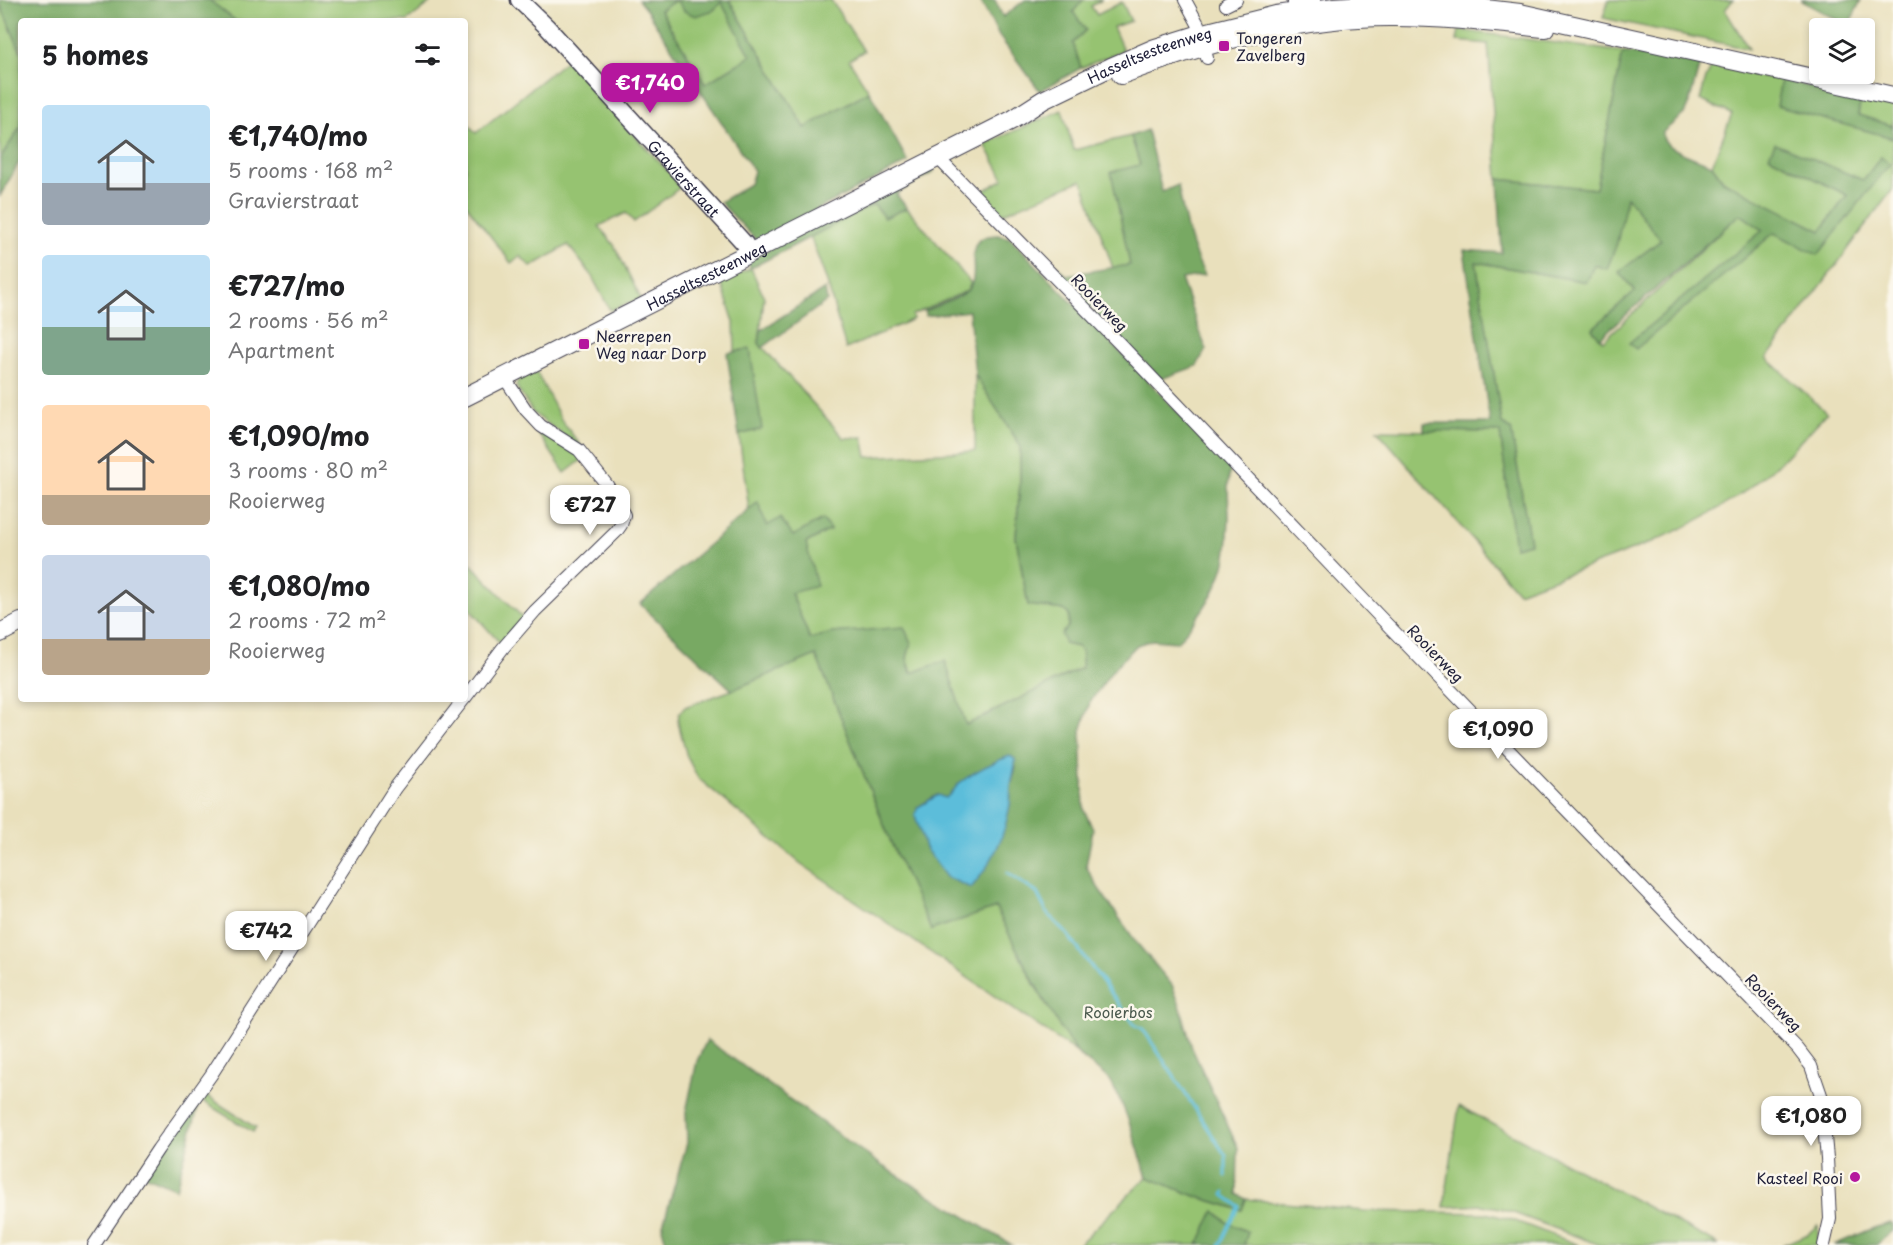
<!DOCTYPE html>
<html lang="en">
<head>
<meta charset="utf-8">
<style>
	body { margin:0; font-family:"Playpen Sans",sans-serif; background:#f2f2f2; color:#202124; height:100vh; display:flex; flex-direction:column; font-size:22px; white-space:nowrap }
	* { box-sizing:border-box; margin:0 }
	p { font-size:20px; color:#757577 }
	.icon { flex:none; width:33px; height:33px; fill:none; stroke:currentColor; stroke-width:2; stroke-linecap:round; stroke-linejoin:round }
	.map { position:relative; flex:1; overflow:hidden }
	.sheet { position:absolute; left:18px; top:18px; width:450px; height:684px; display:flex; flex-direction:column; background:#fff; border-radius:6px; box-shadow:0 3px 9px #0003 }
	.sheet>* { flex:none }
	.controls { position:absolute; left:1809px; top:18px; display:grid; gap:12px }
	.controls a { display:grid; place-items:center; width:66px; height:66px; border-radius:6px; background:#fff; box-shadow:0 3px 9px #0003; font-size:30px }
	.price { position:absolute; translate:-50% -51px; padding:0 14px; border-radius:12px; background:#fff; color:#222; font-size:20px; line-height:39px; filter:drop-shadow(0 2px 3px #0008) }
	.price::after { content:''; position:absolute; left:50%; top:36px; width:18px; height:14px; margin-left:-9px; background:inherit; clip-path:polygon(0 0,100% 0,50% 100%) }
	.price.selected { background:#b5179e; color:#fff }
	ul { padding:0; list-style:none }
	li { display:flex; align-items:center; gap:18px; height:150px; padding:0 24px }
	li span { display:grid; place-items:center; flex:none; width:168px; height:120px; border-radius:6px; color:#555 }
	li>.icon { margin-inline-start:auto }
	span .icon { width:72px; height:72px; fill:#fffc; stroke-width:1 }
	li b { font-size:26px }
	h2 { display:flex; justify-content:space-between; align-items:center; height:72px; padding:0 24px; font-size:26px }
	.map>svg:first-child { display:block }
	.green { fill:#96c371; stroke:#5c7256; stroke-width:1.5 }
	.forest { fill:#78a963; stroke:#4d664f; stroke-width:1.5; fill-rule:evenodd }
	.water { fill:#5bbdda; stroke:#3e708a; stroke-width:1.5 }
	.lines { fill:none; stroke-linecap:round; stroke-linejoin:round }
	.stream { stroke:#5bbdda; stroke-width:3 }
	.street-casing { stroke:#403e4e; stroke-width:14 }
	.secondary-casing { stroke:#403e4e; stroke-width:19 }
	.primary-casing { stroke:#403e4e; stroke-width:20 }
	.street { stroke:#fff; stroke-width:12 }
	.secondary { stroke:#fff; stroke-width:16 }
	.primary { stroke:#fff; stroke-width:18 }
	.poi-dot { fill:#b5179e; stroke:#fbf7ec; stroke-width:2 }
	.labels { text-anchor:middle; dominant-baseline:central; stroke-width:5; stroke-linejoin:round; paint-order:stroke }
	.poi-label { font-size:15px; fill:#22223b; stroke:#fbf7ec; text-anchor:start }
	.street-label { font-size:15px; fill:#22223b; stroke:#fbf7ec }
	.park-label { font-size:15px; fill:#4b5a4e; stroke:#fbf7ec }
</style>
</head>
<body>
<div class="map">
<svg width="1893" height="1245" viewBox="0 0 1893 1245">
	<rect width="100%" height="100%" fill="#fbf7ec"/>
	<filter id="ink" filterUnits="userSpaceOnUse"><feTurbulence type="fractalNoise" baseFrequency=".0167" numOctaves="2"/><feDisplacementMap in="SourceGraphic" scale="12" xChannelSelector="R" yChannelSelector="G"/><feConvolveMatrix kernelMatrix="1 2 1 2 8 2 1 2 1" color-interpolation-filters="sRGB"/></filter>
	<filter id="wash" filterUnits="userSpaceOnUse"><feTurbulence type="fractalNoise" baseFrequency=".008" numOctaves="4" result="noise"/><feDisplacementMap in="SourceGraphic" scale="24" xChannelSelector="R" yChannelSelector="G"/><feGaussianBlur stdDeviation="1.35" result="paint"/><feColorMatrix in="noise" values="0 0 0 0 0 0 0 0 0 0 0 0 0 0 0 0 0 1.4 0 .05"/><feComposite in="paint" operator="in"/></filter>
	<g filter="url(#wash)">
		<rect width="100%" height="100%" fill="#e9e0bc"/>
		<g class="green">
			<path d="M209,0H434L407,21H236Z"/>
			<path d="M676,0C694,22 701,16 721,2L751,56L705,84L660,10Z"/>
			<path d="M729,0H831L864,51L849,60L869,91L805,128Z"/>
			<path d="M1083,0H1102L1091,6L1097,15L1122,2L1131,21L1113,27L1123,50L1081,68L1073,43L1085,30L1073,12Z"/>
			<path d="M1608,0H1733L1725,10L1749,49L1603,18Z"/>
			<path d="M0,4L21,52V126L0,159Z"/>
			<path d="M1459,30L1623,52L1596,189L1498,179L1488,44L1457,41Z"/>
			<path d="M568,59L616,116L682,186L634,222L626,213L599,226L614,245L641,299L610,310L590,273L568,245L531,267L520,256L511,263L465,203V121L476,133Z"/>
			<path d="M1712,66L1781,80L1777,106L1893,138V189L1767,358L1827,413C1801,440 1775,470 1744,492C1677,540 1594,563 1518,592L1377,430L1500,432L1515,547L1530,543L1511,429L1502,424L1476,262L1586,282L1594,265L1607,268L1617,243L1626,196L1661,240L1619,272L1635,291L1592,329L1603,341L1740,214L1764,231L1630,343L1774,232L1818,254L1881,157L1863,181L1769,156L1847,195L1821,231L1734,187L1723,180L1712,165L1732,114L1700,100L1706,78Z"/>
			<path d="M1861,98L1893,105V126L1858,115Z"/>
			<path d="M1062,110L1074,150L1131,136L1140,165L1112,172L1130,265L1113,268L1082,180L999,215L978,194L1004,179L985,144Z"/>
			<path d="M875,204L884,218L907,208L971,283L967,291L912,315L913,319L846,349L826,279L810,236Z"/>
			<path d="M751,268L764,297L759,343L844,438L863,437L867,457L975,451V375L1020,445V483L1016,537L1028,605L1064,610L1069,615L1065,644L1078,647L1082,652L1083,667L966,725L945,661L912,673L907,658L911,643L904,628L832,633L810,639L791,592L806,543L830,530L823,519L793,537L767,527L758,503L749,510L739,435L761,429L750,349L735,351L734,322L721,282Z"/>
			<path d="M536,371L562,421L584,450L533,413L516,386L518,380Z"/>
			<path d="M525,414L583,459L565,473Z"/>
			<path d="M471,564L523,618L501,644L465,604V570Z"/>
			<path d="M816,655L892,845L931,930L996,908L1035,986L1076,1052L800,863L698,778L687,757L678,722L679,713L685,707L732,690Z"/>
			<path d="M201,1092L256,1128L253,1132L197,1098Z"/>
			<path d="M1459,1106L1719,1245H1600L1500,1208L1482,1205L1444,1207Z"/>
			<path d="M1147,1177L1198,1197L1241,1210L1246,1199L1364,1211L1485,1213L1510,1219L1579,1245H1244L1248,1232L1228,1223L1215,1211L1198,1245H1078Z"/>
			<path d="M1818,1225V1245H1782L1808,1234Z"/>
		</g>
		<g class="forest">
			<path d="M0,0H209L236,21H21V52L0,4Z"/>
			<path d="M638,0H729L805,128L869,91L908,162L757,241L720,202L750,184L754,171L647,11ZM676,0L684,11L695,16L714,10L721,2L751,56L705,84L660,10Z"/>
			<path d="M980,0H995L1003,17L1025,0H1083L1073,12L1086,30L1073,43L1081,68L1040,91L999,36Z"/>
			<path d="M1800,0H1861L1848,27L1850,28H1840L1843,23Z"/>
			<path d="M1623,52L1700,64L1689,103L1684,114L1663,132V138L1668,145L1682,153L1712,165L1723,181L1821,231L1847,195L1769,156L1775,143L1863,180L1881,157L1890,164L1818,255L1774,233L1636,349L1629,343L1763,230L1740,214L1600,338L1592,329L1635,291L1619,272L1661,240L1627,197L1617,243L1607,269L1594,265L1587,282L1476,262L1502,424L1511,429L1530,543L1515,547L1500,432L1424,431V423H1490L1464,250L1502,253L1498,179L1596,189Z"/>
			<path d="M1781,80L1861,98L1858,115L1893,126V138L1776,106Z"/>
			<path d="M21,126V159L0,196V159Z"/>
			<path d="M1147,130L1162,192L1178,185C1184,217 1189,246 1205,275L1181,279L1206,349L1197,366L1161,379L1037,255L1041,251L1066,275L1130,265L1111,172L1140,165L1131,136Z"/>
			<path d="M932,168L934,172L896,194L907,208L884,218L874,204L751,268L746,261Z"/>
			<path d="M998,235L1010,238L1231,467C1226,484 1229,500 1229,517C1228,535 1228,556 1222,572C1213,599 1195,621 1177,642L1152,640L1137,645L1112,671L1090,702L1081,731L1084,810L1093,829L1086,866L1099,889L1136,942L1172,985L1181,1008L1192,1048L1238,1148L1237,1194L1246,1199L1242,1210L1198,1197L1147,1177C1138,1150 1125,1101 1108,1079C1099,1069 1080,1059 1074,1049C1044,1004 1020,956 996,908L931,930L892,845L816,655L732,690L640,604L758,502L767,526L780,518L793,536L823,519L830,530L806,543L817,586L791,593L810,639L832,633L904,627L911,643L907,658L911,673L945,661L966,725L1082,668V652L1078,647L1065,644L1061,634L1068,627L1069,615L1064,610L1028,605L1016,537L1020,483V445L975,375L969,311L925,316V311C935,306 961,297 968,290C984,271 956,236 998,235ZM997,761L1016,767L1011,786L1010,804L918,807L937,795L945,798L951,795L959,783Z"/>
			<path d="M825,289L827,301L762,348L759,343L761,330Z"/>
			<path d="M750,349L762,429L739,435L727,353Z"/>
			<path d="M707,1040L884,1167L1012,1245H667L662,1228L687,1143L686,1112L697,1061Z"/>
			<path d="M200,1100L176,1189L144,1175Z"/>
			<path d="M1214,1211L1228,1223L1248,1232L1244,1245H1198Z"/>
			<path d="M1890,1223L1893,1224V1231L1876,1245H1834L1874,1228Z"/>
		</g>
		<path class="water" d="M1010,756L1015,759C1016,769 1012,776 1011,786C1010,792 1011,799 1010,805C1004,839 993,862 971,888L946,877L925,848L915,815L918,807L938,795L945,798C953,794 955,786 962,781C977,770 993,762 1010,756Z"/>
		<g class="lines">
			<g class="stream">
				<path d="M1007,873L1037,893L1047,913L1067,934L1135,1025L1143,1029L1226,1156V1176"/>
				<path d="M1220,1245L1239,1206L1224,1195L1225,1192"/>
			</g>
		</g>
	</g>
	<g filter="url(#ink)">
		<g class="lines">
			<defs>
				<g id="street">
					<path d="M1185,0L1198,24L1207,58"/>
					<path d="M1226,5L1236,0"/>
					<path d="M937,157L1119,343L1379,616L1798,1049L1811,1066L1821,1095L1827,1158L1830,1219L1824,1245"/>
					<path d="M465,698L503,648L535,611L616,532L621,525L624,515L607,485L579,450L541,426L526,410L504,377"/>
					<path d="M94,1245L158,1149L211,1075L395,788L464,699"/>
				</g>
				<g id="secondary">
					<path id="s1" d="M519,0L546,26L745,244L750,253"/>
					<path d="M1296,0V12L1305,24L1314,9L1312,0"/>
				</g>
				<g id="primary">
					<path d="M1121,75C1207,42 1301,16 1394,17C1444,17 1495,23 1545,28"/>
					<path id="s2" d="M465,397L1012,120L1043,100L1111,67L1155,48L1200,34L1276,15L1335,7L1379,4H1442L1520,13L1893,96"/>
					<path d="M0,633L21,622"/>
				</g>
			</defs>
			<use href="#street" class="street-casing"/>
			<use href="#secondary" class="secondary-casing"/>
			<use href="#primary" class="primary-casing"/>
			<use href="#street" class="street"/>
			<use href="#secondary" class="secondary"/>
			<use href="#primary" class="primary"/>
		</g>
	</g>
	<g class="poi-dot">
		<rect x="1218" y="40" width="12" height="12" rx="3"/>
		<rect x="578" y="338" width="12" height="12" rx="3"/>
		<circle cx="1855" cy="1177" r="6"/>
	</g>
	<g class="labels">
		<g class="poi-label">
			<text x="1236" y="37">Tongeren<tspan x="1236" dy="17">Zavelberg</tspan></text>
			<text x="596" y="335">Neerrepen<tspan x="596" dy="17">Weg naar Dorp</tspan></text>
			<text x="1843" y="1177" text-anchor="end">Kasteel Rooi</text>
		</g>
		<g class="street-label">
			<text stroke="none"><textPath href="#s2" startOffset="766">Hasseltsesteenweg</textPath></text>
			<text stroke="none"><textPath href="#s1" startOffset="243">Gravierstraat</textPath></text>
			<text stroke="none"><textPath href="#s2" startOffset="270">Hasseltsesteenweg</textPath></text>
			<text transform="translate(1100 302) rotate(46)">Rooierweg</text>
			<text transform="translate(1436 653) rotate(46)">Rooierweg</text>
			<text transform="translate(1774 1002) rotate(46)">Rooierweg</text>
		</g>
		<g class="park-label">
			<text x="1118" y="1011">Rooierbos</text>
		</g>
	</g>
</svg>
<div class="controls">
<a><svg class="icon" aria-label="layers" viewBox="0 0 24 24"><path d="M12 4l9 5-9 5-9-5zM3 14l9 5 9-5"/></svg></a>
</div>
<b class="price selected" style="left:650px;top:114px">€1,740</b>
<b class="price" style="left:590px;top:536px">€727</b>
<b class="price" style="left:1498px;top:760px">€1,090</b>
<b class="price" style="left:266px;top:962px">€742</b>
<b class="price" style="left:1811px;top:1147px">€1,080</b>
<section class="sheet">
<h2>5 homes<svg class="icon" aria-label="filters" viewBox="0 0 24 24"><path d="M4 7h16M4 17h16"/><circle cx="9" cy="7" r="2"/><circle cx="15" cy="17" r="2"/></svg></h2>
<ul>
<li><span style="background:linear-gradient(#bfe0f5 65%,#9aa5b1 0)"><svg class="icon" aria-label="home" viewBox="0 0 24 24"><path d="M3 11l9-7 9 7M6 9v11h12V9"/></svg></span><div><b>€1,740/mo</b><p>5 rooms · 168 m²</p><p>Gravierstraat</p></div></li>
<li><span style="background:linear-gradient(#bfe0f5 60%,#7fa58c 0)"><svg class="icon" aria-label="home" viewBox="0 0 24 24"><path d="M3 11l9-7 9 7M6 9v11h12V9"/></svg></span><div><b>€727/mo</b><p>2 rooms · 56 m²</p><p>Apartment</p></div></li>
<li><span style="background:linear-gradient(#ffd9b3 75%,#b9a48a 0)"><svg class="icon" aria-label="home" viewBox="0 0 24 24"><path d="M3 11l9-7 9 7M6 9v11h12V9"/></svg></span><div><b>€1,090/mo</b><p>3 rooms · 80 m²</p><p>Rooierweg</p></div></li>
<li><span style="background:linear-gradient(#c9d6e8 70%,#b9a48a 0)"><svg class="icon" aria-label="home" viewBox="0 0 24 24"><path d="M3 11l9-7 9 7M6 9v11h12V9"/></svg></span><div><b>€1,080/mo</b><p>2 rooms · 72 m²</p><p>Rooierweg</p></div></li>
</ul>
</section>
</div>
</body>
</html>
